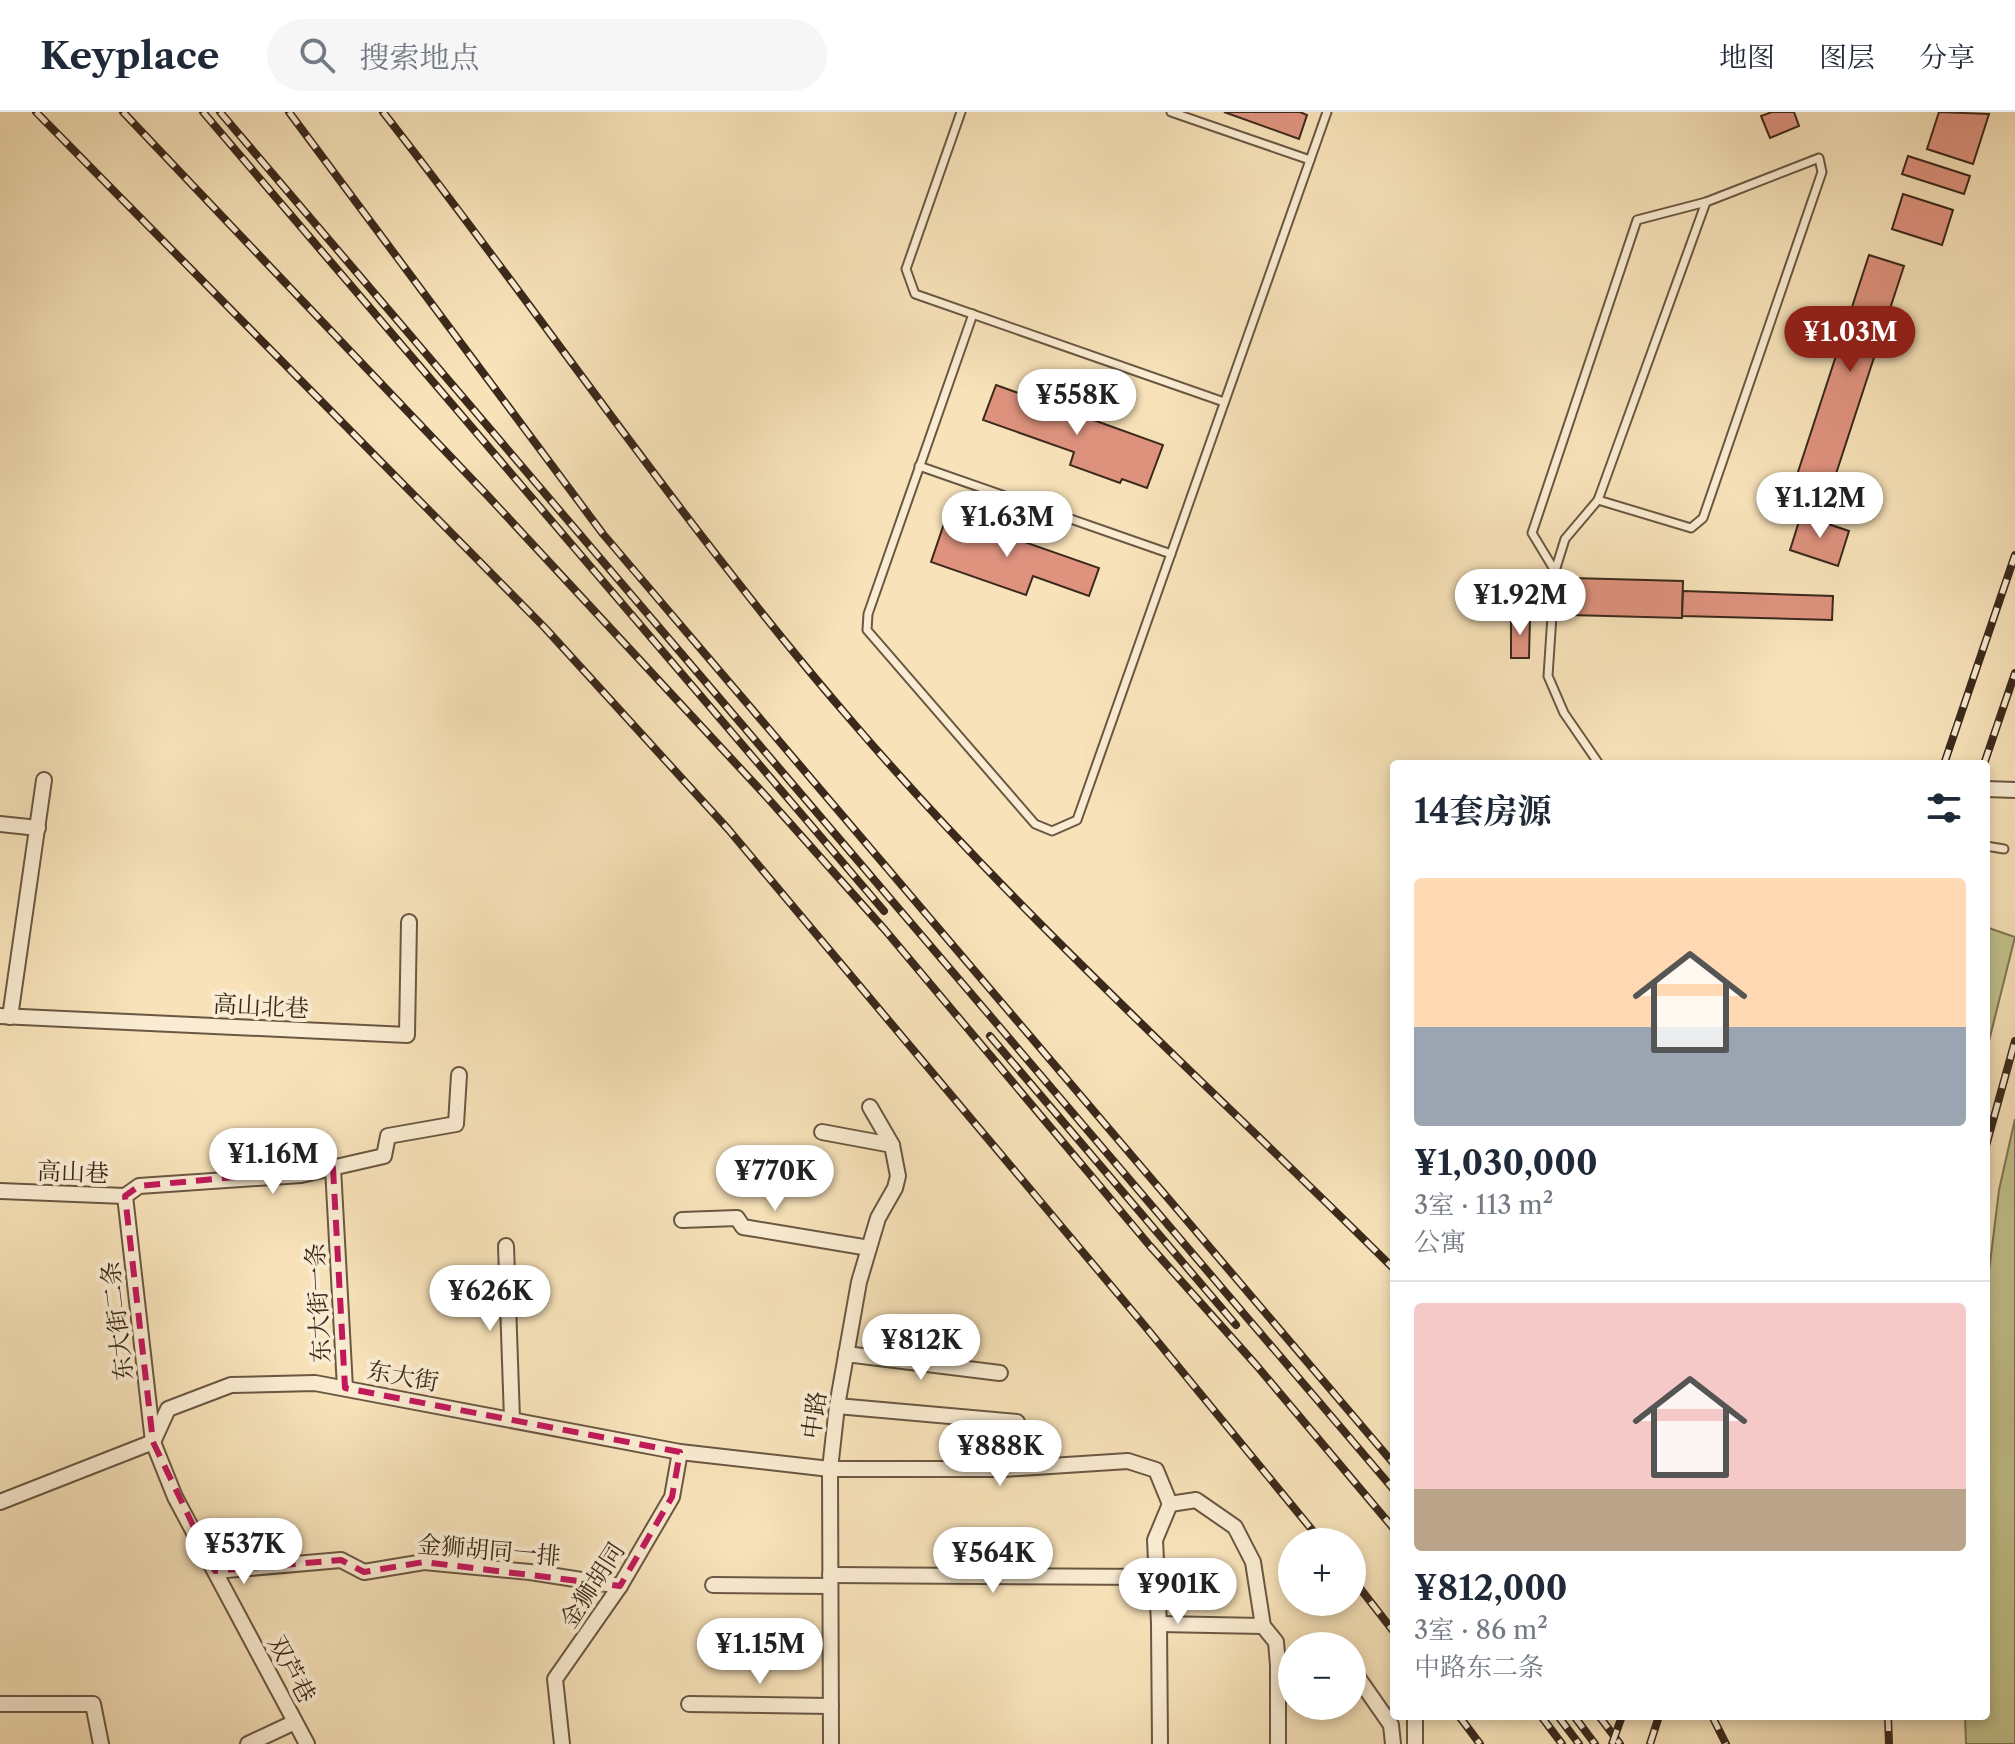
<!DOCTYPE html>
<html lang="zh">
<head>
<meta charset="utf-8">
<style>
	body { margin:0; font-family:"Libre Caslon Text","Noto Serif SC",serif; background:#f6f6f7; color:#1f2937; height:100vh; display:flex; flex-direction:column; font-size:30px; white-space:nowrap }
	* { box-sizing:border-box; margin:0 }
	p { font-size:26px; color:#747a83 }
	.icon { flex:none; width:44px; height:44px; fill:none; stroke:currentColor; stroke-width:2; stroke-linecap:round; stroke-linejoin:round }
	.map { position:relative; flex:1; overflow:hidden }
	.details { position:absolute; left:1390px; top:648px; width:600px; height:960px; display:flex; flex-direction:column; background:#fff; border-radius:8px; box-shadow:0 4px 12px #0003 }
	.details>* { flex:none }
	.fabs { position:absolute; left:1278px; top:1416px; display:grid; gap:16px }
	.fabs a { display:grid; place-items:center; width:88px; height:88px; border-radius:50%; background:#fff; box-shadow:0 4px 12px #0003; font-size:40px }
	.price { position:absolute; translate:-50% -68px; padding:0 18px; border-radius:28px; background:#fff; color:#222; font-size:26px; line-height:52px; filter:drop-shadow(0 2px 4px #0008) }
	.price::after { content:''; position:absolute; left:50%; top:48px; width:24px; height:18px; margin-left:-12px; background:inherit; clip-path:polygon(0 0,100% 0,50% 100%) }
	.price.active { background:#8f2418; color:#fff }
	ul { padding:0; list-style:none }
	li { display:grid; align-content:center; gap:16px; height:424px; padding:0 24px }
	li+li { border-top:2px solid #e0e1e3 }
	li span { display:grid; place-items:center; height:248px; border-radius:8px; color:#555 }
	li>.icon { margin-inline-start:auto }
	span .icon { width:144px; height:144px; fill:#fffc; stroke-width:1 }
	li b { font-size:34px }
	h2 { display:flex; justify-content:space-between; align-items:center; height:96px; padding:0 24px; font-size:34px }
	header { display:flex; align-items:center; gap:48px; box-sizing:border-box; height:112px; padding:0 40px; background:#fff; border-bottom:2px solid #e0e1e3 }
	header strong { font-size:38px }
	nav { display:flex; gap:44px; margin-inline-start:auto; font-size:28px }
	.search { width:560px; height:72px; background:#f6f6f7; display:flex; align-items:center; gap:20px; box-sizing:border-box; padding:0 28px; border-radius:44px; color:#747a83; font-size:30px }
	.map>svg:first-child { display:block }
	.green { fill:#c2c28b; stroke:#7e7653; stroke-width:2 }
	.building { fill:#df937f; stroke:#3b291b; stroke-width:2 }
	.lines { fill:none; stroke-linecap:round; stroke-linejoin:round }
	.service-casing { stroke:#6a5742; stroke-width:11 }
	.minor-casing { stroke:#6a5742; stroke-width:18 }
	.service { stroke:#faecd2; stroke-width:7 }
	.minor { stroke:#faecd2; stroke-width:14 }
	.rail-casing { stroke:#3b291b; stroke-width:8 }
	.rail { stroke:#faecd2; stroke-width:5; stroke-dasharray:15; stroke-linecap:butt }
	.marked { fill:none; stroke:#c2185b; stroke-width:6; stroke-dasharray:16 10; stroke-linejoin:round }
	.labels { text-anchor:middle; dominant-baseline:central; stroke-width:8; stroke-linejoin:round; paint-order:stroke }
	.street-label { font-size:24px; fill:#3b291b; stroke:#faecd2 }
</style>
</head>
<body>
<header>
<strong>Keyplace</strong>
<div class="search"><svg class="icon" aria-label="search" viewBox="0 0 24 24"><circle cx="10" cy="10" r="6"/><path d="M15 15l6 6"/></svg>搜索地点</div>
<nav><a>地图</a><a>图层</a><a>分享</a></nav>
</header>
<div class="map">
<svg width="2015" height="1632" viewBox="0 0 2015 1632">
	<rect width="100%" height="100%" fill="#f7e2b9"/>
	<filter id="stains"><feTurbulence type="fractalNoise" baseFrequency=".0025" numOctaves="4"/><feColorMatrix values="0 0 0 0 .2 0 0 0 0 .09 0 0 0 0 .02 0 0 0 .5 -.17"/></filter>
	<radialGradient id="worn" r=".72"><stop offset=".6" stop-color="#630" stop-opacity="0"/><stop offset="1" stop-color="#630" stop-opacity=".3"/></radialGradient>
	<g class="green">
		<path d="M1986,815L2015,825L1986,941Z"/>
		<path d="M2015,1007V1632H1966L1965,1604H1986V1184L1999,1078Z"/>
	</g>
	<g class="building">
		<path d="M1224,0H1300L1307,3L1299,27Z"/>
		<path d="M1772,0H1794L1799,14L1770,26L1761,4Z"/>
		<path d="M1939,0L1989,2L1973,52L1927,37Z"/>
		<path d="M1908,44L1970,64L1964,82L1902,62Z"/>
		<path d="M1903,82L1953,98L1942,133L1892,117Z"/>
		<path d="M1869,143L1904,154L1830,380L1795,369Z"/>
		<path d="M996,273L1163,333L1147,376L1122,367L1120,371L1070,353L1074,340L983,308Z"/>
		<path d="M947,403L1099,456L1089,484L1033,464L1026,483L931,450Z"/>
		<path d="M1801,403L1849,419L1838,454L1790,438Z"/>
		<path d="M1571,466L1683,469L1682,506L1570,503Z"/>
		<path d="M1683,479L1833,484L1832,508L1682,504Z"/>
		<path d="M1511,504H1530L1529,546H1511Z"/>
	</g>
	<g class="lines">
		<defs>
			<g id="service">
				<path d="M961,0L906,157L915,182L1224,290"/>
				<path d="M1171,0L1310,48"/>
				<path d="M973,202L868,502L867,518L1035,712L1052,719L1077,708L1327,0"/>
				<path d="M919,354L1171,442"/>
				<path d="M1598,388L1691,416L1703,406L1822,60L1819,46L1706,90"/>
				<path d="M1555,459L1532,421L1637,108L1706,90L1598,388L1565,427L1555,459L1548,564L1564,601L1599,652"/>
				<path d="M1986,734L2004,737"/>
			</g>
			<g id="minor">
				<path d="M1986,677L2015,678"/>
				<path d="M0,712L38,716"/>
				<path d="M0,904L407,923L409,810"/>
				<path d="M10,905L44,668"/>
				<path d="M822,1020L892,1033"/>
				<path d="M333,1056L345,1276"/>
				<path d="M0,1079L125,1084L139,1074L301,1063L384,1044L388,1024L456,1012L459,963"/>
				<path d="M125,1084L153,1330L175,1385L307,1632"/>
				<path d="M682,1108L737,1106L743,1115L869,1136"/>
				<path d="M506,1134L512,1307"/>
				<path d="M846,1242L1000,1261"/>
				<path d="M837,1294L1017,1310"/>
				<path d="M0,1390L153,1330L168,1297L231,1273L315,1271L680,1340L830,1357H1004L1128,1349L1156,1358L1170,1392"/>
				<path d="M1170,1392L1196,1388L1235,1415L1253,1450L1263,1514L1276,1530L1278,1553V1632"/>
				<path d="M215,1459L341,1448L364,1460L424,1450L530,1460L620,1474"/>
				<path d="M830,1463L1156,1465"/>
				<path d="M713,1473L830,1474"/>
				<path d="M1159,1512L1263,1514"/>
				<path d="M1352,1557L1391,1613L1393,1632"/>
				<path d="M0,1592H93L101,1632"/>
				<path d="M689,1592L831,1594"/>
				<path d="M248,1632L295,1610"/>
				<path d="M562,1632L555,1567L620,1474L672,1385L680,1340"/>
				<path d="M831,1632L830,1357L837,1294L859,1170L878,1106L895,1076L898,1064L892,1033L870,995"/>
				<path d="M1160,1632L1159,1512L1155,1428L1170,1392"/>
				<path d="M1415,1632V1604"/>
			</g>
		</defs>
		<use href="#service" class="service-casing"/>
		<use href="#minor" class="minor-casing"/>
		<use href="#service" class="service"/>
		<use href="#minor" class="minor"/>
		<defs>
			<g id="rail">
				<path d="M36,0L545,516L728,717L1144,1213L1322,1430"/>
				<path d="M123,0L486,382L764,682L885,818L1150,1134L1257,1254L1394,1417"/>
				<path d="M203,0L884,799"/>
				<path d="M220,0L1394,1378"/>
				<path d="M289,0L603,422L1394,1352"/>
				<path d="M383,0C542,203 686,418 855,613C1022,807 1213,977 1394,1157"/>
				<path d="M1944,652L2015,443"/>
				<path d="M1984,652L2015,561"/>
				<path d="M990,924L1236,1213"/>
				<path d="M1986,1034L2015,929"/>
				<path d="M1352,1466L1394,1520"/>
				<path d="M1459,1604L1480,1632"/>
				<path d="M1541,1604L1562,1632"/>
				<path d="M1558,1604L1579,1632"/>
				<path d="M1574,1604L1595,1632"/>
				<path d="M1599,1604L1620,1632"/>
				<path d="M1712,1604L1726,1632"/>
				<path d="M1888,1604L1889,1632"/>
				<path d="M1612,1632L1622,1604"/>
				<path d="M1650,1632L1659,1604"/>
			</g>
		</defs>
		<use href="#rail" class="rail-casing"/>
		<use href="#rail" class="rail"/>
	</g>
	<path class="marked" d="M333,1056L345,1276L680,1340L672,1385L620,1474L424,1450L364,1460L341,1448L215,1459L153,1330L125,1084L139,1074Z"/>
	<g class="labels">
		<g class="street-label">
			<text transform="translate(261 894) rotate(3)">高山北巷</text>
			<text transform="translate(73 1060) rotate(2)">高山巷</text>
			<text transform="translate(318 1191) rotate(-93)">东大街一条</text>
			<text transform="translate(117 1209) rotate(-97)">东大街二条</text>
			<text transform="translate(403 1264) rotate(10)">东大街</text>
			<text transform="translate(814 1303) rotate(-82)">中路</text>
			<text transform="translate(489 1438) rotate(5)">金狮胡同一排</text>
			<text transform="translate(592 1473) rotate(-57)">金狮胡同</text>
			<text transform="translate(292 1557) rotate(62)">双芦巷</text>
		</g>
	</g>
	<rect width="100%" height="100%" filter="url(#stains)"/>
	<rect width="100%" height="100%" fill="url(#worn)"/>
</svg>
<div class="fabs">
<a>+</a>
<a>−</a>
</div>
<b class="price active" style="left:1850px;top:262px">¥1.03M</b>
<b class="price" style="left:1077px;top:325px">¥558K</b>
<b class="price" style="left:1820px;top:428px">¥1.12M</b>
<b class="price" style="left:1007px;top:447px">¥1.63M</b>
<b class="price" style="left:1520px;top:525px">¥1.92M</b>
<b class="price" style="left:273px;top:1084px">¥1.16M</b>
<b class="price" style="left:775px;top:1101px">¥770K</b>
<b class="price" style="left:490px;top:1221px">¥626K</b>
<b class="price" style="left:921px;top:1270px">¥812K</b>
<b class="price" style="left:1000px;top:1376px">¥888K</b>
<b class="price" style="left:244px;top:1474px">¥537K</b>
<b class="price" style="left:993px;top:1483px">¥564K</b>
<b class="price" style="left:1178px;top:1514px">¥901K</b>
<b class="price" style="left:760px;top:1574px">¥1.15M</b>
<section class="details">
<h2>14套房源<svg class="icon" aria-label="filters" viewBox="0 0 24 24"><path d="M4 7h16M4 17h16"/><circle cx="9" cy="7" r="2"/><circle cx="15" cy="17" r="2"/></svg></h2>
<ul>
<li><span style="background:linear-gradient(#ffd9b3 60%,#9aa5b1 0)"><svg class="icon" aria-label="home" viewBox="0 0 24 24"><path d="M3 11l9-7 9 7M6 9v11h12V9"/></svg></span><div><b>¥1,030,000</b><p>3室 · 113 m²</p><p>公寓</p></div></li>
<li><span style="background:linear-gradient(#f6c9c9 75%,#b9a48a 0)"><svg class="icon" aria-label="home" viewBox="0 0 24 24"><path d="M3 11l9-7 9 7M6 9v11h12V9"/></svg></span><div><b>¥812,000</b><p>3室 · 86 m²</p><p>中路东二条</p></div></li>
</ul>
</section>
</div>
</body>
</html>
